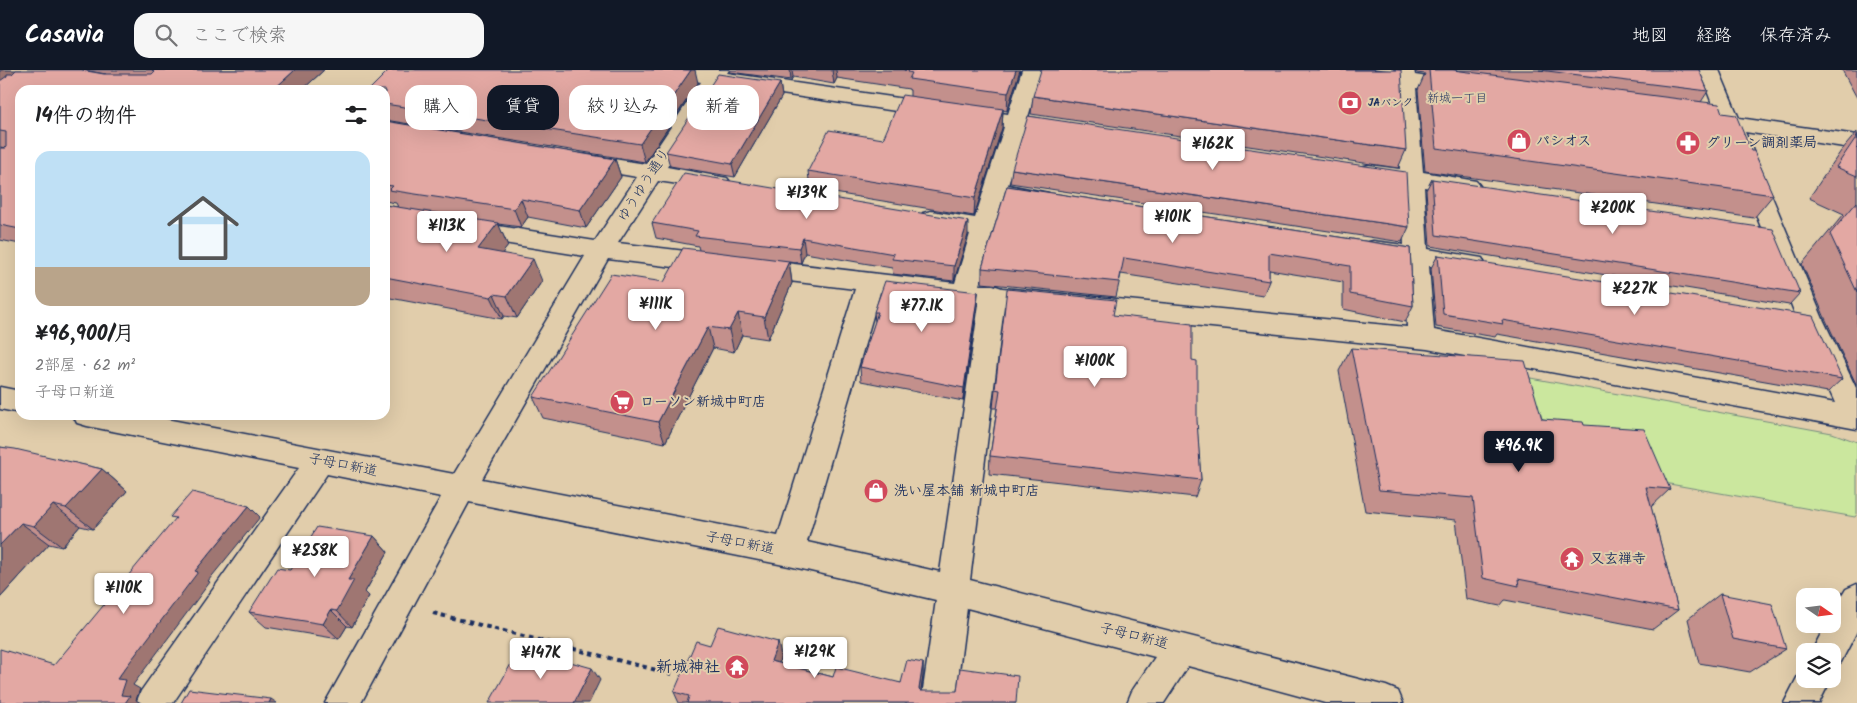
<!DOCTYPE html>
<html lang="ja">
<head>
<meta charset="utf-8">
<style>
	body { margin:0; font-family:Kalam,"Klee One",sans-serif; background:#f6f6f6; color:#202124; height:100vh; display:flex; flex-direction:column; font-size:19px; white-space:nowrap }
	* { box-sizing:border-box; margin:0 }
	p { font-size:16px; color:#757577 }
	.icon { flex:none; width:28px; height:28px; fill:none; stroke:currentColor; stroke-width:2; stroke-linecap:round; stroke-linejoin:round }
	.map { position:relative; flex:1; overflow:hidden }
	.side { position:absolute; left:15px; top:15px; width:375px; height:335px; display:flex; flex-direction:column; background:#fff; border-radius:15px; box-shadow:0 5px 20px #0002 }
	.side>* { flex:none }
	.hud { position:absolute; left:405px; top:15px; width:475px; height:45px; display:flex; gap:10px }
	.needle { width:32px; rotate:104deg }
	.buttons { position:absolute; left:1796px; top:518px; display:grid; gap:10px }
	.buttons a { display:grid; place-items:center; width:45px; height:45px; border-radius:10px; background:#fff; box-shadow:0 5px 20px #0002; font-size:25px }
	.price { position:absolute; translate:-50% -42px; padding:0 11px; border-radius:5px; background:#fff; color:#222; font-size:16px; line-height:32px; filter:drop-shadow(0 1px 2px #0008) }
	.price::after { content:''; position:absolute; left:50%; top:30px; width:15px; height:11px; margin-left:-8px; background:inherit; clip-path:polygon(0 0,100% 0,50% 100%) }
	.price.active { background:#111827; color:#fff }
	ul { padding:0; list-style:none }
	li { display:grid; align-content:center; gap:10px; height:265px; padding:0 20px }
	li span { display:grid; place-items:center; height:155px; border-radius:15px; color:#555 }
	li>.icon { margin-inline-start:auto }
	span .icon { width:90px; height:90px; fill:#fffc; stroke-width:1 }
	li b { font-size:21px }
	h2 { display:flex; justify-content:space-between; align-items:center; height:60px; padding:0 20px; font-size:21px }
	.chip { padding:0 18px; border-radius:15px; background:#fff; box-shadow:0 5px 20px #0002; font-size:18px; line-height:45px }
	.chip.active { background:#111827; color:#fff }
	header { display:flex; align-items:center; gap:30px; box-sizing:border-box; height:70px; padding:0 25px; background:#111827; color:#fff }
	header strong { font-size:24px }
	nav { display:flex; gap:28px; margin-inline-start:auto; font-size:18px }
	.search { width:350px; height:45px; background:#f6f6f6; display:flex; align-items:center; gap:12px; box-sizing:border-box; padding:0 18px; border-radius:15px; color:#757577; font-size:19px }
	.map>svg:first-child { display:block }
	.green { fill:#cbe79e; stroke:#738b7e }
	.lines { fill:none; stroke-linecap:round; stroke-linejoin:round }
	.minor-casing { stroke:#1b2f5e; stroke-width:3 }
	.path { stroke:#1b2f5e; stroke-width:4; stroke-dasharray:4.5 4.5; stroke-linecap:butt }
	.minor { fill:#e1cdab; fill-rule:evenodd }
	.wall { fill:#c3908c; stroke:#1b2f5e }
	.shaded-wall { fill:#9f7672; stroke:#1b2f5e }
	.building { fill:#e3a8a3; stroke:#1b2f5e }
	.labels { text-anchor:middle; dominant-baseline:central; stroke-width:4; stroke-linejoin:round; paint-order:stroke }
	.far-poi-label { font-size:11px; font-weight:bold; fill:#1b2f5e; stroke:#e1cdab; text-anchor:start }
	.far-neighbourhood-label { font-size:12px; fill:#1b2f5e; stroke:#e1cdab }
	.poi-label { font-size:14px; font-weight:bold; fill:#1b2f5e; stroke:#e1cdab; text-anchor:start }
	.street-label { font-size:14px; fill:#1b2f5e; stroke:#e1cdab }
	.near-poi-label { font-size:16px; font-weight:bold; fill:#1b2f5e; stroke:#e1cdab; text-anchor:end }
</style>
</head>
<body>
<header>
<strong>Casavia</strong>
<div class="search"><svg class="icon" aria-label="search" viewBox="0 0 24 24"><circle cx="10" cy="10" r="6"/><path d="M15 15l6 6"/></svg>ここで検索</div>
<nav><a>地図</a><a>経路</a><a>保存済み</a></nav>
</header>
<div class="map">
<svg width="1857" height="633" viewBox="0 0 1857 633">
	<rect width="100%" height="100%" fill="#e1cdab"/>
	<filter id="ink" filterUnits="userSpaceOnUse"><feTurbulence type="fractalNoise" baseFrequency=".02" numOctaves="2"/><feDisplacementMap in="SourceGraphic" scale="10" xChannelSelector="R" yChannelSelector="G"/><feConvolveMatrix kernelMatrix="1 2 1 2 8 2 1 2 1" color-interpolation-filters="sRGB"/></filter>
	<g filter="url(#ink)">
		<path class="green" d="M1514,305L1832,363L1857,372V444L1855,447L1647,410L1531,369Z"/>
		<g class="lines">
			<defs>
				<g id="minor">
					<path d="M653,0H729L727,3L1008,44L1022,0H1042L1028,47L1070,54L1073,59L1070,64L1062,66L1025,60L1008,115L1049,123L1053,128L1049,133L1041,136L1004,130L979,215H993L1002,218L1407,257L1404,192L1364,185L1361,179L1364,173L1373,171L1404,175L1401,114L1361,107L1358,102L1361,97L1369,95L1400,99L1395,15L1328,6L1321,4L1318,0H1375L1394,2V0H1414L1415,5L1465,13L1468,17L1465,21L1458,23L1416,18L1423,102L1476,111L1480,116L1476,121L1468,124L1424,117L1428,179L1482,188L1485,194L1482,200L1473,203L1429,196L1434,260L1835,333L1797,249L1722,58L1696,54L1693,49L1696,44L1704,42L1716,44L1699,0H1719L1739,48L1857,65V79L1745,62L1823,249L1857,320V359L1427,279L1004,236L970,510L1386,616L1398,621L1403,633H1325L1188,596L1164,633H1127L1132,621L1155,587L967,538L955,633H921L936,530L789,496L469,432L361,633H325L441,427L327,404L173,633H136L141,621L299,398L87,356L77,353L73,345H145L454,404L585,186L466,167L457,165L454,159L457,153L466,151L595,171L637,107L573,96L570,91L573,86L581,84L646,94L701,12L656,4ZM720,15L1004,57L975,148L931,141L923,143L919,149L923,155L970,164L955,213L618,173L658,111L719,120L727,118L731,113L727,108L667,97ZM608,189L855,219L778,466L482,409ZM880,222L979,234L940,502L807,472Z"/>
					<path d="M0,317L20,321V343L0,339Z"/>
					<path d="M1857,514V561L1841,592L1832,595V581H1812L1826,554H1832V542L1846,519Z"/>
					<path d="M1805,596V609H1831L1819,633H1784L1802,598Z"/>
				</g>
			</defs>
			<use href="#minor" class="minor-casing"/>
			<path class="path" d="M433,543L672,604"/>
			<use href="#minor" class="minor"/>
		</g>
		<g class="wall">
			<path d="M0,0L106,4L83,0H324L302,20H20V174L0,170V78H6L0,77Z"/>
			<path d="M730,0H1020L1007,41L1003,40L1002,58L974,146L810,119L808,101L883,69L910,26V20H909V19L837,8L834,14L793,7L791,10L730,2Z"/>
			<path d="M1415,0H1699L1708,21L1701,32L1722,43L1751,81L1773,125L1754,148L1425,101L1418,20L1425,4L1417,3Z"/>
			<path d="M1842,0H1857V28Z"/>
			<path d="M698,13L645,92L385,50V20Z"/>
			<path d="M780,13L782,26L735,107L670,96L666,82Z"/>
			<path d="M1033,26L1406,80L1398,98L1031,44Z"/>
			<path d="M385,51L615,89L621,107L586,158L528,147L521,157L498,154L508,176L502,183L542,211L517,248L504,246L502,249L385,227V135L398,137L396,133L385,131Z"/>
			<path d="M1857,62V316L1825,248L1802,194L1844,144L1809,128L1841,81Z"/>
			<path d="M1012,99L1409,157L1402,172L1010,113Z"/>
			<path d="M1432,109L1800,223L1789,235L1430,176L1426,120Z"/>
			<path d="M1007,116L1410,178L1413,236L1405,252L1343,239V212L1269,200V211L1263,226L1121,204L1116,227L982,213V198Z"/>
			<path d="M652,153L968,165L954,211L893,204L892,198L805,183L801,193L789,191L792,213L768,269L742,265L734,282L713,278L665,373L543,348L533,327L664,212L699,180L698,176L656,168Z"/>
			<path d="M1438,185L1842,309L1828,322L1497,264L1495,267L1436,257L1431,198Z"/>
			<path d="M978,222L977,236L963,331L861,311L860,297L875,252L874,242Z"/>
			<path d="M1113,245L1192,290L1201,410L1195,427L989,404L990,386L997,338H993L995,319Z"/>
			<path d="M1351,278L1542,349L1584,355L1670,419L1651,437L1678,540L1653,559L1505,530L1500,536L1466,529L1456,450L1365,441L1339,301Z"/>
			<path d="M0,377L102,399L127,421L93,459L80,456L62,477L49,474L0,528Z"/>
			<path d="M374,466L388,482L365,522L369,526L352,557L347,556L339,569L266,557L249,542L290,500Z"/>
			<path d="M1720,524L1786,579L1750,602L1699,593L1688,549Z"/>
			<path d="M781,586L779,593L833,607L901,613L923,593V606L921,621L1016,633H679L674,622Z"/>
		</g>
		<g class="shaded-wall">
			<path d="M0,0H22L0,17Z"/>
			<path d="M295,0H324L302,20H273Z"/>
			<path d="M691,0H695L698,13L645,92L640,74Z"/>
			<path d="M790,0H792L793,7L791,10Z"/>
			<path d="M832,0H836L837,8L834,14Z"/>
			<path d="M1016,0H1020L1007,41L1008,23Z"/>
			<path d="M780,13L782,26L735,107L732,94Z"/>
			<path d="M1003,39L1002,58L974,146L975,128Z"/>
			<path d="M615,89L621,107L586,158L580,140Z"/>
			<path d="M521,129L528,147L521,157L514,139Z"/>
			<path d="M968,151V165L954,211V196Z"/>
			<path d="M498,153L508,176L488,202L478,179Z"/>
			<path d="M803,168L805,183L801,193L799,178Z"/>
			<path d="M533,189L542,211L517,248L507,226Z"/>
			<path d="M789,191L792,213L768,269L764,247Z"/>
			<path d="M978,222L977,236L963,331L964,318Z"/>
			<path d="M494,224L504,246L502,249L491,227Z"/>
			<path d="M738,243L742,265L734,282L729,260Z"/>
			<path d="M708,257L713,278L665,373L658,352Z"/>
			<path d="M102,399L127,421L93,459L66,438Z"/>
			<path d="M53,435L80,456L62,477L34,456Z"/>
			<path d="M249,436L260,447L208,511L210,512L133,615L140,619L136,630L141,633H125L121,625L117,609L195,501Z"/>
			<path d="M21,453L49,474L0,528V475Z"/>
			<path d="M374,466L388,482L365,522L369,526L352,557L337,541L348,510Z"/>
			<path d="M331,540L347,556L339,569L323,554Z"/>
			<path d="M778,572L781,586L775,605L771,591Z"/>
			<path d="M923,593V606L919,633V619Z"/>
			<path d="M592,598L600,610L589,633H574Z"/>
			<path d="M271,629L277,633H269Z"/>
		</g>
		<g class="building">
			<path d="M16,0H81L104,4H152L154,2L152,0H295L273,20H20V159L0,155V78H6V62L0,61V11L7,6V4H12Z"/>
			<path d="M389,0H691L640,74L385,34V20H369Z"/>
			<path d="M904,0H1016L1008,23L909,9L912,3L908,2L909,1Z"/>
			<path d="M1041,0H1401L1406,80L1033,26Z"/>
			<path d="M1429,0H1453L1719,34L1722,43L1736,45L1751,81H1754L1773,125L1436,78Z"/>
			<path d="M1539,0H1699L1708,21Z"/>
			<path d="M718,4L780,13L732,94L666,82Z"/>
			<path d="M902,25L1003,39L975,128L808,101L829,60L883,69Z"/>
			<path d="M1028,46L1406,102L1409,157L1012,99Z"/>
			<path d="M385,51L615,89L580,140L521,129L514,139L389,120L393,116L385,115Z"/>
			<path d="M1857,66V106L1836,97Z"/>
			<path d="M684,103L968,151L954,196L892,189L894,184L803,168L799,178L695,166L698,161L652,153Z"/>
			<path d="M1432,109L1773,159L1800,223L1436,165Z"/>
			<path d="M1007,116L1410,178L1413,236L1350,224V196L1269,183V211L1124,188L1119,212L982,198Z"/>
			<path d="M1857,132V222L1830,164Z"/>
			<path d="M385,135L498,153L478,179L533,189L507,226L494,224L491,227L385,207Z"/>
			<path d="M683,178L789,191L764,247L738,243L729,260L708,257L658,352L533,327L611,204L664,212Z"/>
			<path d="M1438,185L1813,246L1842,309L1502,250L1503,254L1443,244Z"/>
			<path d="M885,211L978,222L964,318L860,297L878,242H874Z"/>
			<path d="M1007,219L1116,230L1113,245L1192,254V290L1197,291V350L1201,410L990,386L1000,320L995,319Z"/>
			<path d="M1351,278L1525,291L1542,349L1583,352L1584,355L1644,359L1670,419L1646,417L1678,540L1518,509L1519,516L1483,508L1473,428L1379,420Z"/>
			<path d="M0,377L15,379L102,399L66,438L53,435L34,456L21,453L0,475Z"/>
			<path d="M192,422L249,436L195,501L198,502L117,609L126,610L121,625L130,626L125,633H0V579L54,595L176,448L170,447Z"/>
			<path d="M317,457L374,466L348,510H354L337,541L331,540L323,554L249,542L277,498L290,500Z"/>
			<path d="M1720,524L1772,534L1786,579L1733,569Z"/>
			<path d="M718,556L778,572L771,591L833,607L836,597L901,613L907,590L923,593L919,619L921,621H957L960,598L1018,606L1016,633H687L689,626L674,622L696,571L710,575Z"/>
			<path d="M520,578L592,598L574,633H489Z"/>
			<path d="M189,619L271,629L269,633H181Z"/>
		</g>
	</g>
	<defs>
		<symbol id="bank-disc" viewBox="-11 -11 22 22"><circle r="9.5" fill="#d1495b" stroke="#e1cdab"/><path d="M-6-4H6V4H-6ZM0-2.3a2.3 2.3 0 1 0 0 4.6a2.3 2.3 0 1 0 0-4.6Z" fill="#fff"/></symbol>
		<symbol id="shop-disc" viewBox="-11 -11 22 22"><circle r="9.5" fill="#d1495b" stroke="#e1cdab"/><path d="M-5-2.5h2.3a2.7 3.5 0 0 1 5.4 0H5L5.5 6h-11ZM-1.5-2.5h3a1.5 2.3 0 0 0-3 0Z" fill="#fff"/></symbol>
		<symbol id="pharmacy-disc" viewBox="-11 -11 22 22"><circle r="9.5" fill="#d1495b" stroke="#e1cdab"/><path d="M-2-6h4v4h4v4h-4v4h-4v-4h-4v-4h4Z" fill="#fff"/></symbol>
		<symbol id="supermarket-disc" viewBox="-11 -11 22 22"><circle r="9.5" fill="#d1495b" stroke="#e1cdab"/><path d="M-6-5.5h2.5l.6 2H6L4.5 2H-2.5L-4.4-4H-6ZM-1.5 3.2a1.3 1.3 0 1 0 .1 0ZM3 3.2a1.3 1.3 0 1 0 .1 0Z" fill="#fff"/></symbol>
		<symbol id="temple-disc" viewBox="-11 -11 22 22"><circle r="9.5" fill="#d1495b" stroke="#e1cdab"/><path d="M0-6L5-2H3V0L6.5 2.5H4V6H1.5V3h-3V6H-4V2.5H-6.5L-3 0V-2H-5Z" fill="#fff"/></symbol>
	</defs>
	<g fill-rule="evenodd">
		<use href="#bank-disc" x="1336" y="19" width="28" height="28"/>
		<use href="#shop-disc" x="1505" y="57" width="28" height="28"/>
		<use href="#pharmacy-disc" x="1674" y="59" width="28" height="28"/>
		<use href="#supermarket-disc" x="608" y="318" width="28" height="28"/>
		<use href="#shop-disc" x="862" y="407" width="28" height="28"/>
		<use href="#temple-disc" x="1558" y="475" width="28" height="28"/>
		<use href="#temple-disc" x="723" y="583" width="28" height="28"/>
	</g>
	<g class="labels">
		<g class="far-poi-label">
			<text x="1368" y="33">JAバンク</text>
		</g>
		<g class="far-neighbourhood-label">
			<text x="1457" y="28">新城一丁目</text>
		</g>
		<g class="poi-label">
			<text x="1536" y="71">パシオス</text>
			<text x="1706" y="73">グリーン調剤薬局</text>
			<text x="640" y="332">ローソン新城中町店</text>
			<text x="894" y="421">洗い屋本舗 新城中町店</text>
			<text x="1590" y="489">又玄禅寺</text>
		</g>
		<g class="street-label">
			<text transform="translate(644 115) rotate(-57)">ゆうゆう通り</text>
			<text transform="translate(343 395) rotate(11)">子母口新道</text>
			<text transform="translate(740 473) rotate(11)">子母口新道</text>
			<text transform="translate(1134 566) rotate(14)">子母口新道</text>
		</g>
		<g class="near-poi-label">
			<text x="720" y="597">新城神社</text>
		</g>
	</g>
</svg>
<div class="buttons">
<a><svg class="needle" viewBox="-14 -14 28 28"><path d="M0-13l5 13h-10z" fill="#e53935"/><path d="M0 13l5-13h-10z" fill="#757577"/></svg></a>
<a><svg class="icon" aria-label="layers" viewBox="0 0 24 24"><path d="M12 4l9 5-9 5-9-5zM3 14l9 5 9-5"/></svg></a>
</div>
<b class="price" style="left:1213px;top:101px">¥162K</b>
<b class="price" style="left:807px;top:150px">¥139K</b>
<b class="price" style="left:1613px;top:165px">¥200K</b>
<b class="price" style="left:1173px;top:174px">¥101K</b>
<b class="price" style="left:447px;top:183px">¥113K</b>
<b class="price" style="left:1635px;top:246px">¥227K</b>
<b class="price" style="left:656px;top:261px">¥111K</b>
<b class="price" style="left:922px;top:263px">¥77.1K</b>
<b class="price" style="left:1095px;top:318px">¥100K</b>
<b class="price active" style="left:1519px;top:403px">¥96.9K</b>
<b class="price" style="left:315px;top:508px">¥258K</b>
<b class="price" style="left:124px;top:545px">¥110K</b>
<b class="price" style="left:815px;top:609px">¥129K</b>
<b class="price" style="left:541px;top:610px">¥147K</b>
<div class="hud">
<a class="chip">購入</a>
<a class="chip active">賃貸</a>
<a class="chip">絞り込み</a>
<a class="chip">新着</a>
</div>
<section class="side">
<h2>14件の物件<svg class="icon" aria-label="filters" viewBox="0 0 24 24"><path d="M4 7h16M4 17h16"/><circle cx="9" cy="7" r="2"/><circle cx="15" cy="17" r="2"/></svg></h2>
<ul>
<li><span style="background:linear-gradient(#bfe0f5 75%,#b9a48a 0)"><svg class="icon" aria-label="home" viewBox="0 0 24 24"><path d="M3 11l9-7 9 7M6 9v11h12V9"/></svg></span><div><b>¥96,900/月</b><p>2部屋 · 62 m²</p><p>子母口新道</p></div></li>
</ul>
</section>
</div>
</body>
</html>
